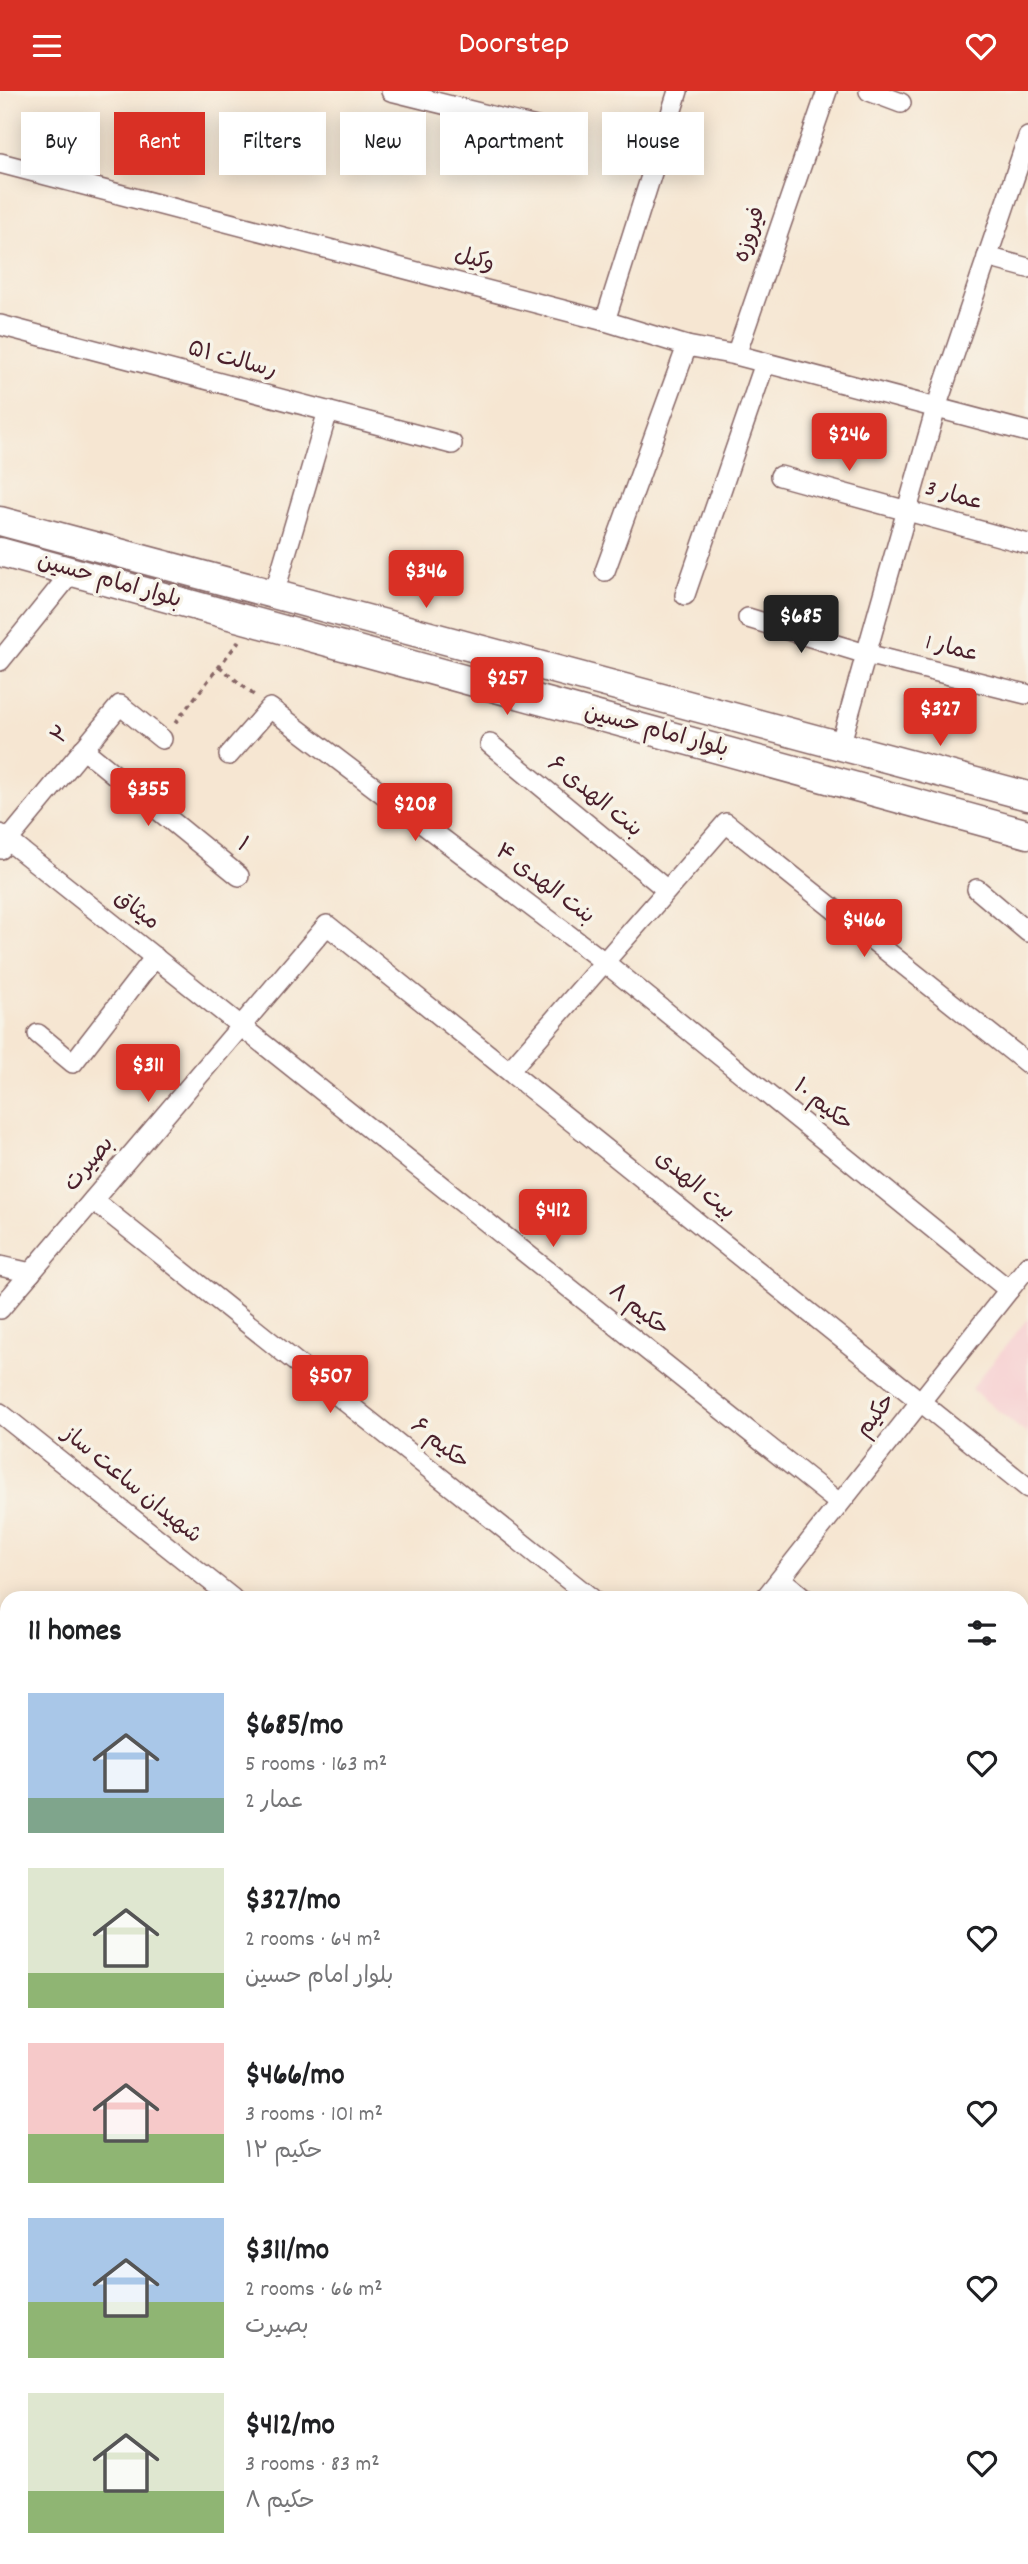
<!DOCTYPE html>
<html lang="en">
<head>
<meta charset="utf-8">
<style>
	body { margin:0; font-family:Dekko,"Playpen Sans Arabic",sans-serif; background:#f6f6f6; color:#202124; height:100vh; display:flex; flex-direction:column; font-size:26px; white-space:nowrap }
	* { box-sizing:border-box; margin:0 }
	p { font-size:23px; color:#757577 }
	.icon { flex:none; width:38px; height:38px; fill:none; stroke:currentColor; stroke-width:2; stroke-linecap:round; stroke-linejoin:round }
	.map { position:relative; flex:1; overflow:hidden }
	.panel { position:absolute; left:0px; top:1500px; width:1029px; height:975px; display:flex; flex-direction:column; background:#fff; border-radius:21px 21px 0 0; box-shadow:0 4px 18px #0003 }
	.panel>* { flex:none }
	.hud { position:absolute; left:21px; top:21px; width:987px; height:63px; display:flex; gap:14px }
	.price { position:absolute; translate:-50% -60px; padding:0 16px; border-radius:7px; background:#d93025; color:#fff; font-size:23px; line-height:46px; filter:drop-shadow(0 2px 4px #0008) }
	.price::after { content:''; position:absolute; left:50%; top:42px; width:21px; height:16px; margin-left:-10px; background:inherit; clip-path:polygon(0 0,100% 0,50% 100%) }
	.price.on { background:#222; color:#fff }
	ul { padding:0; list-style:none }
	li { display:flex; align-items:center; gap:21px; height:175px; padding:0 28px }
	li span { display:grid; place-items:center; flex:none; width:196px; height:140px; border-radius:0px; color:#555 }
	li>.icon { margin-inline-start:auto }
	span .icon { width:84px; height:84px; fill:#fffc; stroke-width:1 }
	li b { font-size:30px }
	h2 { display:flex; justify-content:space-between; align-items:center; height:84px; padding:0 28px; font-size:30px }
	.tag { padding:0 24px; border-radius:0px; background:#fff; box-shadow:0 4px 18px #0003; font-size:24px; line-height:63px }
	.tag.on { background:#d93025; color:#fff }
	header { display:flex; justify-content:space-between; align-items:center; height:91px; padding:0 28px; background:#d93025; color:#fff; font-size:32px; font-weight:600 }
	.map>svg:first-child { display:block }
	.built { fill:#f7cfd1 }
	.green { fill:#8ac980; stroke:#6a7456; stroke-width:2 }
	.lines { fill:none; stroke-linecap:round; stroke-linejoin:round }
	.street-casing { stroke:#866565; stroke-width:22 }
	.secondary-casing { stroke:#866565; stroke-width:31 }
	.path { stroke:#866565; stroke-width:3.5; stroke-dasharray:5 5; stroke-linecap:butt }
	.street { stroke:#fff; stroke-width:19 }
	.secondary { stroke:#fff; stroke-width:28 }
	.labels { text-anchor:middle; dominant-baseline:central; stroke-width:7; stroke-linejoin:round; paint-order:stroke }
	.street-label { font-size:23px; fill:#4a1f2b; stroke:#f7f3e8 }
</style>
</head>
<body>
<header><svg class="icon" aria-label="menu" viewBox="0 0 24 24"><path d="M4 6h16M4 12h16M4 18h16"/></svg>Doorstep<svg class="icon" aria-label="heart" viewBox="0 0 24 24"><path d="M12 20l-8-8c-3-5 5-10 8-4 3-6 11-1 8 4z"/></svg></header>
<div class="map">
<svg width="1028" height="2473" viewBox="0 0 1028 2473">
	<rect width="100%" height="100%" fill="#f7f3e8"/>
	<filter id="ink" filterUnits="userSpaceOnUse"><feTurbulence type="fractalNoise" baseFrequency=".0143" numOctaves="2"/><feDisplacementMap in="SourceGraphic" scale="14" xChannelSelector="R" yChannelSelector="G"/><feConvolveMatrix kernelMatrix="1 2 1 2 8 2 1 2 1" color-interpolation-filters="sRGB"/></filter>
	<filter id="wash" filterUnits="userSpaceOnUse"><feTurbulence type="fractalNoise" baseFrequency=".00686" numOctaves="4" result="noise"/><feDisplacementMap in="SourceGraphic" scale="28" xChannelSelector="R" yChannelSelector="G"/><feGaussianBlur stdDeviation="1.57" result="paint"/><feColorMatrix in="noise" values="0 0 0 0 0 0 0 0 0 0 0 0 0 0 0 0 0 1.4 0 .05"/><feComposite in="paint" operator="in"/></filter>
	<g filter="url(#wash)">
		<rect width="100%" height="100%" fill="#f6e6d2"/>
		<path class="built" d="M1028,1227V1344L971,1298Z"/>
		<path class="green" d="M837,2468H954L950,2473H832Z"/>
	</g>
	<g filter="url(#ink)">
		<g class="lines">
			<defs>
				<g id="street">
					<path d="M391,0L572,45"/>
					<path d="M869,0L901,12"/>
					<path d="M0,72L605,230L687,255L736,264L1028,341"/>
					<path d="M987,166L1028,177"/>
					<path d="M605,230L678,0"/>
					<path d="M0,234L452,353"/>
					<path d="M736,264L827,0"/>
					<path d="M780,385L1028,453"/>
					<path d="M605,480L687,255"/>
					<path d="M274,503L328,320"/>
					<path d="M685,504L765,272"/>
					<path d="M748,527L866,563L1026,603"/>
					<path d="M0,570L72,481"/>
					<path d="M490,653L667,799"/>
					<path d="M840,655L936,317L1028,46"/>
					<path d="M83,658L239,785"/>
					<path d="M229,664L270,617L603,870L1009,1199"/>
					<path d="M0,743L839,1412"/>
					<path d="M1,758L120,614L162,648"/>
					<path d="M977,798L1028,841"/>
					<path d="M38,943L73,972L155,866"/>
					<path d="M510,979L726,732L1028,973"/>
					<path d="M93,1109L591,1507"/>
					<path d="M0,1175L31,1182"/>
					<path d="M0,1218L327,834L1028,1397"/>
					<path d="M0,1322L232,1507"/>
					<path d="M781,1488L804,1507"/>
					<path d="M765,1507L1028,1175"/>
					<path d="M0,1617L7,1622"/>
					<path d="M1022,1685L1028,1690"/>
					<path d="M0,1904L7,1910"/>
					<path d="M0,1939L7,1945"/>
					<path d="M1022,1980L1028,1985"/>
					<path d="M0,2089L7,2094"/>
					<path d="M1022,2275L1028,2279"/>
					<path d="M0,2361L7,2367"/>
					<path d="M1022,2417L1028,2409"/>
					<path d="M128,2468L135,2473"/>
					<path d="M472,2468L478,2473"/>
					<path d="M670,2468L677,2473"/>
					<path d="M576,2473L580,2468"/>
					<path d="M977,2473L981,2468"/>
				</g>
				<g id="secondary">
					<path d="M0,430L1028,705"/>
					<path d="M0,461L1028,743"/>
				</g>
			</defs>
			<use href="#street" class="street-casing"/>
			<use href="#secondary" class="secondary-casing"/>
			<g class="path">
				<path d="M219,575L255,605"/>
				<path d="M175,632L239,550"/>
				<path d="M918,2468L925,2473"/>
				<path d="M838,2473L842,2468"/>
				<path d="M878,2473L882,2468"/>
			</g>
			<use href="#street" class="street"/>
			<use href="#secondary" class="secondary"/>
		</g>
	</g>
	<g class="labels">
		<g class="street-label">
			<text transform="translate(751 144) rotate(-71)">فیروزه</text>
			<text transform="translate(474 170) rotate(15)">وکیل</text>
			<text transform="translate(232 270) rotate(15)">رسالت ۵۱</text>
			<text transform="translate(954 406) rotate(16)">عمار 3</text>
			<text transform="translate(109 491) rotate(16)">بلوار امام حسین</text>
			<text transform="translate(952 559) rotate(14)">عمار 1</text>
			<text transform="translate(656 641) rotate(15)">بلوار امام حسین</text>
			<text transform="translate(62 645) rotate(-50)">۲</text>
			<text transform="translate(594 707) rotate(39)">بنت الهدی ۶</text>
			<text transform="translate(242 755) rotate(39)">۱</text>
			<text transform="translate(544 794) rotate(37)">بنت الهدی ۴</text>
			<text transform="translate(136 820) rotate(38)">میثاق</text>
			<text transform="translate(822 1015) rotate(39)">حکیم ۱۰</text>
			<text transform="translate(90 1074) rotate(-50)">بصیرت</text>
			<text transform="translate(694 1095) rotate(39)">بیت الهدی</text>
			<text transform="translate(638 1220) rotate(39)">حکیم ۸</text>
			<text transform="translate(877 1325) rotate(-51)">حکیم</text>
			<text transform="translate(439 1354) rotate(39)">حکیم ۶</text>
			<text transform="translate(131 1395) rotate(39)">شهیدان ساعت ساز</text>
		</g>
	</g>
</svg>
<b class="price" style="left:849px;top:382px">$246</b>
<b class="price" style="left:426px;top:519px">$346</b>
<b class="price on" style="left:801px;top:564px">$685</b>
<b class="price" style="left:507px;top:626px">$257</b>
<b class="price" style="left:940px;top:657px">$327</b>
<b class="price" style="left:148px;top:737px">$355</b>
<b class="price" style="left:415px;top:752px">$208</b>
<b class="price" style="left:864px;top:868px">$466</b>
<b class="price" style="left:148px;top:1013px">$311</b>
<b class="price" style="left:553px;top:1158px">$412</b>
<b class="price" style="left:330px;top:1324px">$507</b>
<div class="hud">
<a class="tag">Buy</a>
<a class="tag on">Rent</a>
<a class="tag">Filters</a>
<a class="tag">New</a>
<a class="tag">Apartment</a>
<a class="tag">House</a>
</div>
<section class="panel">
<h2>11 homes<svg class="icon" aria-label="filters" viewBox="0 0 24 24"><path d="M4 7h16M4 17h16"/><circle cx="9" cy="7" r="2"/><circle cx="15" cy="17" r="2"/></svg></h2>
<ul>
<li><span style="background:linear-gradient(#a9c7e8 75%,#7fa58c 0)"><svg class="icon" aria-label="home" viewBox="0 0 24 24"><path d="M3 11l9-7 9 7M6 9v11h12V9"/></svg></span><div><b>$685/mo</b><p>5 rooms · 163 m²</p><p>عمار 2</p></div><svg class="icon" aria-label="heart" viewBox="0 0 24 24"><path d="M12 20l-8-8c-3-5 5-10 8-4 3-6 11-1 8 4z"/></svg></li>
<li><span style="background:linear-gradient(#dfe7d0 75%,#8fb573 0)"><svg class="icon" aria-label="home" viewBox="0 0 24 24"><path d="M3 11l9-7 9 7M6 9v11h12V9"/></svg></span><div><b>$327/mo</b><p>2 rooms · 64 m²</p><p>بلوار امام حسین</p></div><svg class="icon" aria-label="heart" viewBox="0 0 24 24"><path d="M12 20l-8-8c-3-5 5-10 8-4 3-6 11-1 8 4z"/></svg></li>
<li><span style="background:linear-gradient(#f6c9c9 65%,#8fb573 0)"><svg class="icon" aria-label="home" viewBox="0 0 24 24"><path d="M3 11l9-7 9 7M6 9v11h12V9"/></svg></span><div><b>$466/mo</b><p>3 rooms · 101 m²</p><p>حکیم ۱۲</p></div><svg class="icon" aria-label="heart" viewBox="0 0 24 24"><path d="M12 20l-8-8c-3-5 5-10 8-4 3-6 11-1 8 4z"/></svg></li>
<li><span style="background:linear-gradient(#a9c7e8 60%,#8fb573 0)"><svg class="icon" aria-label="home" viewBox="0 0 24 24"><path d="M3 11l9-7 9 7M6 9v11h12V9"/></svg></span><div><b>$311/mo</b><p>2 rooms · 66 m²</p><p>بصیرت</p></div><svg class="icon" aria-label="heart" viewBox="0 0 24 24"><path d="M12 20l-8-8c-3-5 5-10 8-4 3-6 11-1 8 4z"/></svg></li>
<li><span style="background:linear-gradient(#dfe7d0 70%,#8fb573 0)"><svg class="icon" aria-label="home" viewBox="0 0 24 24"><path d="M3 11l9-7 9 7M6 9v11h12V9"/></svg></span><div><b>$412/mo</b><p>3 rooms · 83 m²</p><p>حکیم ۸</p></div><svg class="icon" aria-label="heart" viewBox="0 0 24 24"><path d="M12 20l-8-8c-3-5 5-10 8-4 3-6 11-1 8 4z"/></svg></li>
</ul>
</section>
</div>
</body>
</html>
